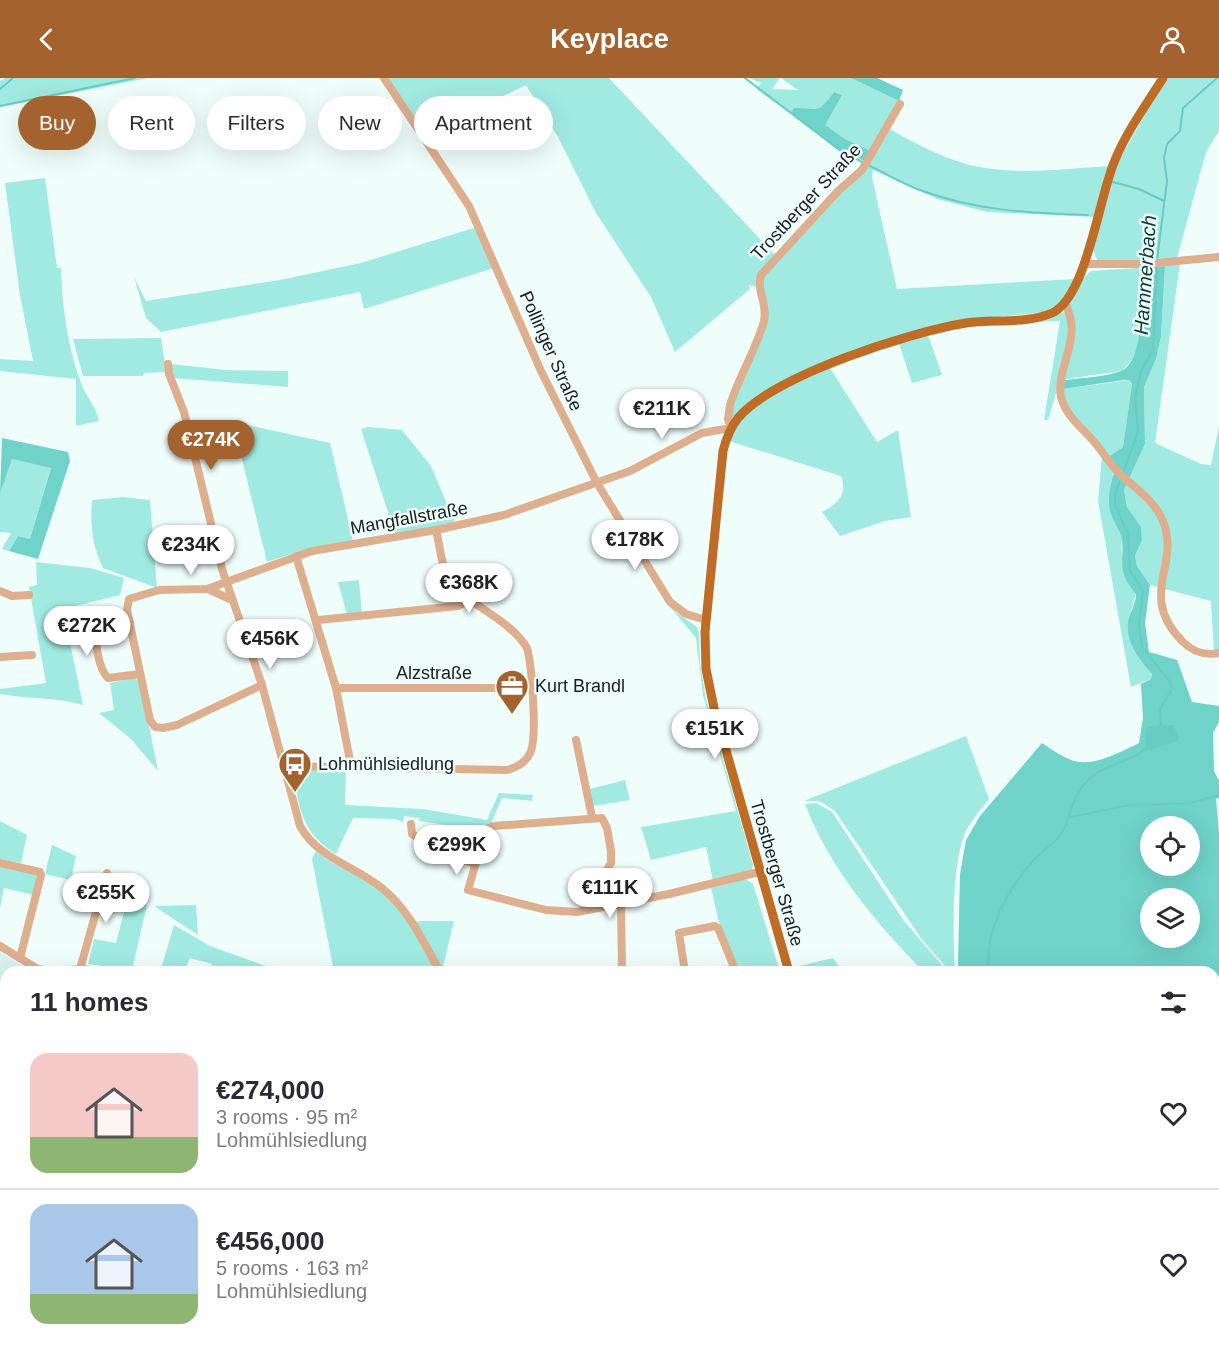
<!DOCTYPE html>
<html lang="en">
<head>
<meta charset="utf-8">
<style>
	body { margin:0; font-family:Helvetica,sans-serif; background:#f2f2f3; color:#2b2b33; height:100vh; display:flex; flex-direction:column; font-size:22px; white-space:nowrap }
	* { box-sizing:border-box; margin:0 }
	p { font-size:20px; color:#7c7c81 }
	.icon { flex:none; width:33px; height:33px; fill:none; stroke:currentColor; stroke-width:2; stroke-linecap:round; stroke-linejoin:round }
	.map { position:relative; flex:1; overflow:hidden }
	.details { position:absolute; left:0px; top:888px; width:1220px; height:384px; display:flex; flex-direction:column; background:#fff; border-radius:18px 18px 0 0; box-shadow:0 6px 24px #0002 }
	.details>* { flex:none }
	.guide { position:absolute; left:18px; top:18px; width:600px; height:54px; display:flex; gap:12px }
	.buttons { position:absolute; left:1140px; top:738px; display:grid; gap:12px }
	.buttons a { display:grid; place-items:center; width:60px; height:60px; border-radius:50%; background:#fff; box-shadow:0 6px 24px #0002; font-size:30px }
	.price { position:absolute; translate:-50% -51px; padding:0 14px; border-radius:21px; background:#fff; color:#222; font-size:20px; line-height:39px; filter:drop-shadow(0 2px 3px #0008) }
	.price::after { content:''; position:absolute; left:50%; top:36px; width:18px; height:14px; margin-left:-9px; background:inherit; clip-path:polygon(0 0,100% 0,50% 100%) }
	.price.on { background:#a4622e; color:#fff }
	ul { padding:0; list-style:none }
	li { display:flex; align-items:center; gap:18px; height:150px; padding:0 30px }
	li+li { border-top:2px solid #e1e1e2 }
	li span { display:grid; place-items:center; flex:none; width:168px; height:120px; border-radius:18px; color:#555 }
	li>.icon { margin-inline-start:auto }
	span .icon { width:72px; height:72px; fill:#fffc; stroke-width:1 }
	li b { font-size:26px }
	h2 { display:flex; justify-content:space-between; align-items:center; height:72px; padding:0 30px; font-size:26px }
	.pill { padding:0 21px; border-radius:27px; background:#fff; box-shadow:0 6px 24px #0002; font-size:21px; line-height:54px }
	.pill.on { background:#a4622e; color:#fff }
	header { display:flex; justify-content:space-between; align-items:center; height:78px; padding:0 30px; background:#a4622e; color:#fff; font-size:27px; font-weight:700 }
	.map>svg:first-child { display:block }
	.built { fill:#d9f1ed }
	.green { fill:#a1eae1 }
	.forest { fill:#6fd3c9; fill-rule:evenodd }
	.water { fill:#67ccc1 }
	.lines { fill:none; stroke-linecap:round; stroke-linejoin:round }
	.stream { stroke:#67ccc1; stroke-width:2 }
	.minor { stroke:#ddaf8f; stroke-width:8 }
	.major { stroke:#bf6c26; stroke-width:9 }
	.labels { text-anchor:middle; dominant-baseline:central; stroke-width:5; stroke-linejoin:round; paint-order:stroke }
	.street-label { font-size:18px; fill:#181d1d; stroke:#effefb }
	.poi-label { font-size:18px; fill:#181d1d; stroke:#effefb; text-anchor:start }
	.water-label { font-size:20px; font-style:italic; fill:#0d3d38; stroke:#effefb }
</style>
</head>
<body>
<header><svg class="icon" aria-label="back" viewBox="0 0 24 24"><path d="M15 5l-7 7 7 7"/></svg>Keyplace<svg class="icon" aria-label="person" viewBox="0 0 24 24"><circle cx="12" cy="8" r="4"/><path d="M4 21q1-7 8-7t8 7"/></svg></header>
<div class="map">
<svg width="1219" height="1272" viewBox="0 0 1219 1272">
	<rect width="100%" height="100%" fill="#effefb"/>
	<g class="built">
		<path d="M0,874L24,889L23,894H6V956L0,957Z"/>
		<path d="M0,1079L6,1080V1266H501L499,1272H0Z"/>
	</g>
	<g class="green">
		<path d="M5,0H148L0,29V3Z"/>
		<path d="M387,0H609L775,177L759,196L756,209L749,207L750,211L675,274L651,219L596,135L558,59L526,7L425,56Z"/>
		<path d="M749,0H780L772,11L798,12L781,0H851L899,23L873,74L845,61L824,47L841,17L834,14C816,39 821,31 794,30L790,35L756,11L761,5Z"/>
		<path d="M1165,0H1219V53L1206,74L1177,180L1139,184H1102L1097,182L1093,172L1113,94Z"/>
		<path d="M890,51C914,65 939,78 966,86C1011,98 1063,91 1109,88L1094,139L987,134L937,121L873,92L872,99L897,211L1075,201L1061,224L1045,234L998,239L842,278L732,340L731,328L766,242L761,201L831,123L866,92Z"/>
		<path d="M45,100L57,190H61C62,229 68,273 83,310C88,321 97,331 99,343L76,348V301L0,293V281L33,283L20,217L5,105Z"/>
		<path d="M477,149L494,190L364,231L360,214L161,254L146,240L134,199L146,223L280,202L361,185Z"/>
		<path d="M1180,186L1155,365L1201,386L1211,387L1219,348V573L1214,574L1211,523L1161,510L1169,458L1161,435L1158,438L1165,463L1158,509L1150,507L1137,488L1135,478L1142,462L1141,450L1127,429L1124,412L1145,366L1144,309L1156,281L1161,259L1165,188Z"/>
		<path d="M1153,189L1148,205L1143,208C1141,234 1145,277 1121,293L1060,302L1048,342H1044L1060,243L1026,244L1065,234L1082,201L1091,193Z"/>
		<path d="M928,257L942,297L912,305L899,265Z"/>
		<path d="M161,260L166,294L144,295L143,298H83L73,261Z"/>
		<path d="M171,286L225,292L288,293V309L172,300Z"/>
		<path d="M830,290L877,364L898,352L911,439L885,443L840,458L822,434C837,427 848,416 841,398L729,363C733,356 736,348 741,342C759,319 805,302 830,290Z"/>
		<path d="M1129,302L1132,307L1123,369L1108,379C1090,359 1065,338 1063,311Z"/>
		<path d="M233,344L330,365L353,462L294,475L267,484Z"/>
		<path d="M368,349L402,352L431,388L455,445L395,456L361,351Z"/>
		<path d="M1102,377L1114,394L1109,425L1122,461L1121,471L1130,508L1136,516L1131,533L1152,596L1151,601L1131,609L1098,423Z"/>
		<path d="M12,381L51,389L30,461L18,458L9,473L2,471L11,455L0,454V416Z"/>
		<path d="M123,419L150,422L157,510L103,490C92,468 90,446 92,422Z"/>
		<path d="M36,484L90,490L124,500L120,517L63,531L83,627C55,619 28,621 0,616V611L46,605L29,509L37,507Z"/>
		<path d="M359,502L362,536L347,537L338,504Z"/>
		<path d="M666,524L677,535L697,549L699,555L700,586L706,621L753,787L752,792L713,803L706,769L651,782L641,749L736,733L703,617L696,560Z"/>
		<path d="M134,600L140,603L158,693L131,661L99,635L114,632L110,605Z"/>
		<path d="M966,658L989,721C982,730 973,740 967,751C951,782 953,858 955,894H950L921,860L835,733L820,723H804Z"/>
		<path d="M346,691L345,727L423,731L487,742L499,715L533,717L532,723L502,720L491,745L481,752L419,743L420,740L404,738L403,744L394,741L353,740L336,776C301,754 300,732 293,694L294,692Z"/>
		<path d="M625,702L630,722L593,728L590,711Z"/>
		<path d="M816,725L832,734L904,843L948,894H924C876,845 830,791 805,726Z"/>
		<path d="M0,743L27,757L21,785L0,781Z"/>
		<path d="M52,767L76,778L71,802L45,796Z"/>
		<path d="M316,773C334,789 359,795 377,809C405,831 420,864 436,894H334L312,781Z"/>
		<path d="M0,788L37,796L33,817L4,810L0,830Z"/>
		<path d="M746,801L753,806L780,894H739L719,844L711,810Z"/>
		<path d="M129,814L147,827L132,892L88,886L94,861L116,865Z"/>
		<path d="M196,827L198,857L154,828Z"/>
		<path d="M418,843H454L442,893L415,845Z"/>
		<path d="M174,847L210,868L271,890L270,894H211L212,886L190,880L184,894H160Z"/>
		<path d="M833,880L843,894H793L791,890Z"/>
	</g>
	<g class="forest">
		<path d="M851,0H877L903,12L899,23Z"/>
		<path d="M834,14L842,17L825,47L845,61L873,74L867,84L838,72L790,35L794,30C820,30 817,37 834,14Z"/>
		<path d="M1165,188L1161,259L1156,281L1144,309L1145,366L1124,412L1127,429L1141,449L1142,462L1135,478L1137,488L1150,507L1145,545L1149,574L1177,582L1192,624L1219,628V644L1213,655L1214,693L1219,703V720L1216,721L1219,755V924L1214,925V894H959L958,886L960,796L966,762L980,738L1042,665C1051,671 1061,678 1071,682C1093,690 1120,674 1139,665L1143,640L1141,606L1151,601L1152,596C1139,581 1126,565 1128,544C1130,534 1136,526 1136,516C1117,493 1124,489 1122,463C1121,453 1114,445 1111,436C1106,420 1111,405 1116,389L1108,379L1123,369L1132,306L1129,302H1124L1063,311L1065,302C1082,300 1105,299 1121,293C1143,284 1141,229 1143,208L1148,205L1153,189ZM1150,748H1190V788H1150ZM1150,820H1190V860H1150Z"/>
		<path d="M2,360L68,374L70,383L38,481L9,473L18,458L30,461L51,390L12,381L0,416Z"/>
	</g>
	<g class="water">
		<path d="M1173,647L1179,659L1177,664L1146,673V653L1149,649Z"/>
		<rect x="1214" y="935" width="5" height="90"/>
		<path d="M1028,1266H1096V1272H1029Z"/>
	</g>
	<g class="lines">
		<g class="stream">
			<path d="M745,0L841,73L864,85"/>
			<path d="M0,11L13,0"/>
			<path d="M0,28L135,0"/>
			<path d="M870,88C887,96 903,106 920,112C976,133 1029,135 1088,137"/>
			<path d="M1113,104L1139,111L1164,123"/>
			<path d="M1157,182L1167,103L1164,80L1167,66L1180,53L1183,30L1217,0"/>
			<path d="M1157,188L1153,272L1141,293L1135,319L1138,354L1115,417V427L1128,456L1130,492L1143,513L1139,547L1142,569L1170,604L1172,611L1160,631L1161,650"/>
			<path d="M1067,740L1124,728L1190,725L1219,717"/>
			<path d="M989,894C983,857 1007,813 1031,785C1039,774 1053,768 1061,756C1076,731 1067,720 1094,697C1109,685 1133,684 1147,669"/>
		</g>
		<g class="minor">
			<path d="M384,0L469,128L541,293L597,405L670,524L686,536L706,542"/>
			<path d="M1085,186H1146L1219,179"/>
			<path d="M1065,225C1084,261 1055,290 1061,319C1066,339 1084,351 1096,366C1104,376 1110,386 1119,395C1135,410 1157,424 1164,446C1179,489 1138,517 1182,563C1193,574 1204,578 1219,575"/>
			<path d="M168,286L169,296L184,334L222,491L262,607L300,748C318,781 356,788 383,811C409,832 424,865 440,894"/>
			<path d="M296,478L336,610L351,688"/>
			<path d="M208,511L232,522"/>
			<path d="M0,513L12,518L29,517"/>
			<path d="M318,542L458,528L471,521"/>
			<path d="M130,544L100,550C92,560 99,591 108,600L140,596"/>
			<path d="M0,579L32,577"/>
			<path d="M262,607L177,647L163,650L155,649L150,642L127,532L129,521L159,512L207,511L312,473L436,452L504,437L630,393L702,355L731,350L728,341L730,327C739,298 756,272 764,243C768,226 756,213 761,197L839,112L862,92L900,26"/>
			<path d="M336,610H532"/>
			<path d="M576,662L592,739"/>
			<path d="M285,688L507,692C518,689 527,684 531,673C537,657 532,588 527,570C510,541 470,529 450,502C441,488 440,468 436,452"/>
			<path d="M411,746L412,756L438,774L473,785"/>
			<path d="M0,785L40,794L41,797L20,880"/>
			<path d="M621,826L622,894"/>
			<path d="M612,828L605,795L611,785V773L607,750L602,740L493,748L485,753L468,812L546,832L577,834L669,816L759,794"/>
			<path d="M0,868L36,890L51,894"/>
			<path d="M80,891L107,795"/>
			<path d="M51,894L80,891L114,894"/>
			<path d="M575,894H583"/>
			<path d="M685,894L679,855L715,848L718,850L736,894"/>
			<path d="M0,1074L6,1075"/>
			<path d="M1214,1213L1219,1219"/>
			<path d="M698,1266L701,1272"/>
			<path d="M840,1266L843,1272"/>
			<path d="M282,1272V1266"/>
			<path d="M401,1272L403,1266"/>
			<path d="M506,1272L508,1266"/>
			<path d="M585,1272L587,1266"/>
			<path d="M666,1272L671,1266"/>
			<path d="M954,1272L956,1266"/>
		</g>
		<g class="major">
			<path d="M789,894L714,630L706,591L705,554L723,373C726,361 730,350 738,340C775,297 910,254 966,245C993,241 1027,246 1052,235C1087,219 1099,118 1115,82C1127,53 1146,27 1163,0"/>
			<path d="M889,1266L891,1272"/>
		</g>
	</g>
	<defs>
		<symbol id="office-pin" viewBox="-11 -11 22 30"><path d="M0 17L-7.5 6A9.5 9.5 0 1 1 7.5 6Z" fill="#a4622e" stroke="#effefb"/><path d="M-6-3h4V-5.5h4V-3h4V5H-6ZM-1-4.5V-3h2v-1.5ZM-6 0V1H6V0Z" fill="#fff"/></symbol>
		<symbol id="bus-pin" viewBox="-11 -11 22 30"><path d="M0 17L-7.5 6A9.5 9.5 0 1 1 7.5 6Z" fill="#a4622e" stroke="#effefb"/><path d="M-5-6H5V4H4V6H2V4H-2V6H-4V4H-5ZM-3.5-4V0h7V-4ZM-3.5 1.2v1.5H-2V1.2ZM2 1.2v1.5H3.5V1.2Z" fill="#fff"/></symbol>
	</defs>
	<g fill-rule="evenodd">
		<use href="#office-pin" x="493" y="589" width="38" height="52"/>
		<use href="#bus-pin" x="276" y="667" width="38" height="52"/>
	</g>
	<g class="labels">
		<g class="street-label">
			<text transform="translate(806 124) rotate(-47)">Trostberger Straße</text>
			<text transform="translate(551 273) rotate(66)">Pollinger Straße</text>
			<text transform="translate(409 440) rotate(-10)">Mangfallstraße</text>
			<text x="434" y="595">Alzstraße</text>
			<text transform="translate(777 795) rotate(74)">Trostberger Straße</text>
		</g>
		<g class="poi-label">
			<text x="535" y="608">Kurt Brandl</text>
			<text x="318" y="686">Lohmühlsiedlung</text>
		</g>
		<g class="water-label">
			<text transform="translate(1145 197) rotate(-86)">Hammerbach</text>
		</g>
	</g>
</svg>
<div class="buttons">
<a><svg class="icon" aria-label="locate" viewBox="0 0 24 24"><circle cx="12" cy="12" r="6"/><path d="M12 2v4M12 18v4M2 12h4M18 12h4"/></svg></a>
<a><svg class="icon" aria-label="layers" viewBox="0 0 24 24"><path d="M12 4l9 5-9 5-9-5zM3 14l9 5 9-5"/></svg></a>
</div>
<b class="price" style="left:662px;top:362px">€211K</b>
<b class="price on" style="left:211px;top:393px">€274K</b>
<b class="price" style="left:635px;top:493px">€178K</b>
<b class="price" style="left:191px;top:498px">€234K</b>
<b class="price" style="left:469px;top:536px">€368K</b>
<b class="price" style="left:87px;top:579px">€272K</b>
<b class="price" style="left:270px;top:592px">€456K</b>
<b class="price" style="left:715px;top:682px">€151K</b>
<b class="price" style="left:457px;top:798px">€299K</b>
<b class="price" style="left:610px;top:841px">€111K</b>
<b class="price" style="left:106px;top:846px">€255K</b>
<div class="guide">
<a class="pill on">Buy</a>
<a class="pill">Rent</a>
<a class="pill">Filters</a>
<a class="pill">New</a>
<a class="pill">Apartment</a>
</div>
<section class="details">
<h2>11 homes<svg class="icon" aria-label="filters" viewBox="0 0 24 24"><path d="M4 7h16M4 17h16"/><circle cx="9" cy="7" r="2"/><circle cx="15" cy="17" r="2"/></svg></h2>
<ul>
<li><span style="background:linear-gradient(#f6c9c9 70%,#8fb573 0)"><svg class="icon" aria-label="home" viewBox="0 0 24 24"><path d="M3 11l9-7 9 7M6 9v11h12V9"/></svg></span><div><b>€274,000</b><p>3 rooms · 95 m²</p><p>Lohmühlsiedlung</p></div><svg class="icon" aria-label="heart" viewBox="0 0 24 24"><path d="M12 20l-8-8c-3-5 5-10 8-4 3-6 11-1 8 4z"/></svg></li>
<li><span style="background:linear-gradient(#a9c7e8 75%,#8fb573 0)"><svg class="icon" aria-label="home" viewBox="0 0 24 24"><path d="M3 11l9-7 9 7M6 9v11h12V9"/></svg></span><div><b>€456,000</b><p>5 rooms · 163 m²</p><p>Lohmühlsiedlung</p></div><svg class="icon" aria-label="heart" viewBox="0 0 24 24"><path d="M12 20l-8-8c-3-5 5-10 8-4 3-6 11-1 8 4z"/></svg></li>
</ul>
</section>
</div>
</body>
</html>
